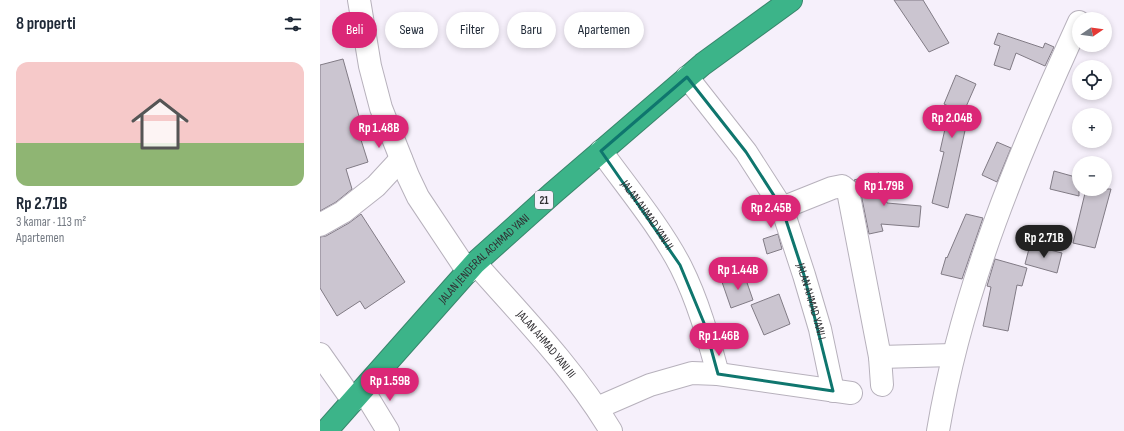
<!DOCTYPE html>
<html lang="id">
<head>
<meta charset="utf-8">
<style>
	body { margin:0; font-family:"Sofia Sans Condensed",sans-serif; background:#f6f6f7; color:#1f2937; height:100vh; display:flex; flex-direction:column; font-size:15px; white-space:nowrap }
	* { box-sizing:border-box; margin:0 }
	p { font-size:13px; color:#747a83 }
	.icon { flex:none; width:22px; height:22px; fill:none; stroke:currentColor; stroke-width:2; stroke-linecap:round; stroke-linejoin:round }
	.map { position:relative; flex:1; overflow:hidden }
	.details { display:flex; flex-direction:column; background:#fff; width:320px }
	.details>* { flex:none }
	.banner { position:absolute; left:12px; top:12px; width:380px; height:36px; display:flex; gap:8px }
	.needle { width:26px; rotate:77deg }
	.fabs { position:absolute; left:752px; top:12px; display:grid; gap:8px }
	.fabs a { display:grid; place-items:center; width:40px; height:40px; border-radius:50%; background:#fff; box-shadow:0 2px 6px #0003; font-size:20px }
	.price { position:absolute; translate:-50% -34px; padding:0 9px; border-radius:14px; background:#db2777; color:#fff; font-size:13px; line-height:26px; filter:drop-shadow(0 1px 2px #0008) }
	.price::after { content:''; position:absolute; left:50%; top:24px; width:12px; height:9px; margin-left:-6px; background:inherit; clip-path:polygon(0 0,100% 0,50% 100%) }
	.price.active { background:#222; color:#fff }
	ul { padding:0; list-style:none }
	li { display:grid; align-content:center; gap:8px; height:212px; padding:0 16px }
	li+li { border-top:1px solid #e0e1e3 }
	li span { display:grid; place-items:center; height:124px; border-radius:12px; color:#555 }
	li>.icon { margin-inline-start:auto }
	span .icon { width:72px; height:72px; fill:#fffc; stroke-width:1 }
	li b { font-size:17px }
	h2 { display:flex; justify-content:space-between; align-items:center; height:48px; padding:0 16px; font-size:17px }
	.pill { padding:0 14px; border-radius:18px; background:#fff; box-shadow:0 2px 6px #0003; font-size:14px; line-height:36px }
	.pill.active { background:#db2777; color:#fff }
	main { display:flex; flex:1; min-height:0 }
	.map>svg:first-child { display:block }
	.building { fill:#cbc5d0; stroke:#817b85 }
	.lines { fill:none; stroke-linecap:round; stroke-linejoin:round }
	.minor-casing { stroke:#b7b1bc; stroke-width:24 }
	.highway-casing { stroke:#38856b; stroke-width:24 }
	.minor { stroke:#fff; stroke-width:22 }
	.highway { stroke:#3cb489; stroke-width:22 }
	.marked { fill:none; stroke:#0f766e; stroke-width:3; stroke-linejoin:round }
	.labels { text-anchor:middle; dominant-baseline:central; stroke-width:3; stroke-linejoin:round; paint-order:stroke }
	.shield { fill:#f6f0fb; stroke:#6b686e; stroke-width:1 }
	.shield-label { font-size:11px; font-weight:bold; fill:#302e32 }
	.street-label { font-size:12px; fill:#302e32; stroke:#f6f0fb }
</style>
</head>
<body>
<main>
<section class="details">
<h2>8 properti<svg class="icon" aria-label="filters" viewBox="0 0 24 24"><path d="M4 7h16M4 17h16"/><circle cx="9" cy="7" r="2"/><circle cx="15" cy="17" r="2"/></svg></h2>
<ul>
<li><span style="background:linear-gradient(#f6c9c9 65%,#8fb573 0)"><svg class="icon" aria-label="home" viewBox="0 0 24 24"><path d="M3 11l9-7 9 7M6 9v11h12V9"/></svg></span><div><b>Rp 2.71B</b><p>3 kamar · 113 m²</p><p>Apartemen</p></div></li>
</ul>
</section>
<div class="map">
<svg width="804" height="431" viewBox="0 0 804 431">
	<rect width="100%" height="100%" fill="#f6f0fb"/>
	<g class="building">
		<path d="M574,0H603L629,43L609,52Z"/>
		<path d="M678,33L723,48L725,43L734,47L725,66L696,53L690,70L674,65L680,46L674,44Z"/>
		<path d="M23,59L40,120L35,121L48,162L26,169L32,189L16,202L0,211V65Z"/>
		<path d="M636,75L656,84L638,125L646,126L628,208L612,203L624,152L620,151L630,107L624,104Z"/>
		<path d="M677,142L691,148L677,182L662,175Z"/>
		<path d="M734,171L759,178V196L730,189Z"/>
		<path d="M559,173L567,203L601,206L599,227L561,224L563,231L549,234L540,189L534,180Z"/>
		<path d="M766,189H791L775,248L753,243Z"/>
		<path d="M41,214L85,282L45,309L40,301L17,316L0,288V237L6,236L29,223Z"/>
		<path d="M646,214L663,218L642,279L621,274L626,257L627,258Z"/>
		<path d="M458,234L462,249L447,254L443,239Z"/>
		<path d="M710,245L742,253L737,273L705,264Z"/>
		<path d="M675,259L707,268L702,286L697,285L688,331L663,326L671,287L667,286Z"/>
		<path d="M424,274L433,300L411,308L402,282Z"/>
		<path d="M459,294L470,324L444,335L431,305Z"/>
	</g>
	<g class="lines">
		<defs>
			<g id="minor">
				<path d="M39,0L50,66L61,108L88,176L98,197L148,272"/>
				<path id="s1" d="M367,77L426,152L462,208L484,275L500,329L513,391"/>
				<path id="s2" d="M281,151C307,187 341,228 361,267C378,301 388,337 398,374"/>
				<path d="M462,208L512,188L522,186L528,191L560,357L562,385"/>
				<path d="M0,225L23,212L56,186L81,159"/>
				<path id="s3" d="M155,263C203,317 254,369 291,431"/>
				<path d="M0,354L33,401"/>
				<path d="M560,357L633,355"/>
				<path d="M43,390L68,431"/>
				<path d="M277,408L330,385L372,373L398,374L531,393"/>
				<path d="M618,431C642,288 699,153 759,22"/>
			</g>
			<g id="highway">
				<path id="s4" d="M6,431L155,263L233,193L383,64L471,0"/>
			</g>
		</defs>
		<use href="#minor" class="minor-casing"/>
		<use href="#highway" class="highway-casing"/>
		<use href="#minor" class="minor"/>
		<use href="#highway" class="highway"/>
	</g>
	<path class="marked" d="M367,77L426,152L462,208L484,275L513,391L398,374L384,323L360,265L281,151Z"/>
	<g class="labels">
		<rect class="shield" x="215" y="191" width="18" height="18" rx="3"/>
		<g class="shield-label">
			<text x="224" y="200">21</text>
		</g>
		<g class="street-label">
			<text stroke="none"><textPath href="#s2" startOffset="79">JALAN AHMAD YANI II</textPath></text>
			<text stroke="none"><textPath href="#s4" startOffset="234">JALAN JENDERAL ACHMAD YANI</textPath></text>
			<text stroke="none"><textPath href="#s1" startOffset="260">JALAN AHMAD YANI I</textPath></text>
			<text stroke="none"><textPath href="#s3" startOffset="108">JALAN AHMAD YANI III</textPath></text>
		</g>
	</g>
</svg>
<div class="fabs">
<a><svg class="needle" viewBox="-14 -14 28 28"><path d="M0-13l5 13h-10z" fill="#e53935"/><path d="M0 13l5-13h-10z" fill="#747a83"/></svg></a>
<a><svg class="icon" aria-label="locate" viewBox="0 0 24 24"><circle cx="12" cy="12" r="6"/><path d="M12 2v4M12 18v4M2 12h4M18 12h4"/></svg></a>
<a>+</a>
<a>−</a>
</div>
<b class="price" style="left:632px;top:139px">Rp 2.04B</b>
<b class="price" style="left:59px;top:149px">Rp 1.48B</b>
<b class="price" style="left:564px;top:207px">Rp 1.79B</b>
<b class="price" style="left:451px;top:229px">Rp 2.45B</b>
<b class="price active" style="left:724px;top:259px">Rp 2.71B</b>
<b class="price" style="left:418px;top:291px">Rp 1.44B</b>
<b class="price" style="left:399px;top:357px">Rp 1.46B</b>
<b class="price" style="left:70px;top:402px">Rp 1.59B</b>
<div class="banner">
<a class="pill active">Beli</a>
<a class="pill">Sewa</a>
<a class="pill">Filter</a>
<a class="pill">Baru</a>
<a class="pill">Apartemen</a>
</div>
</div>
</main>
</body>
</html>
